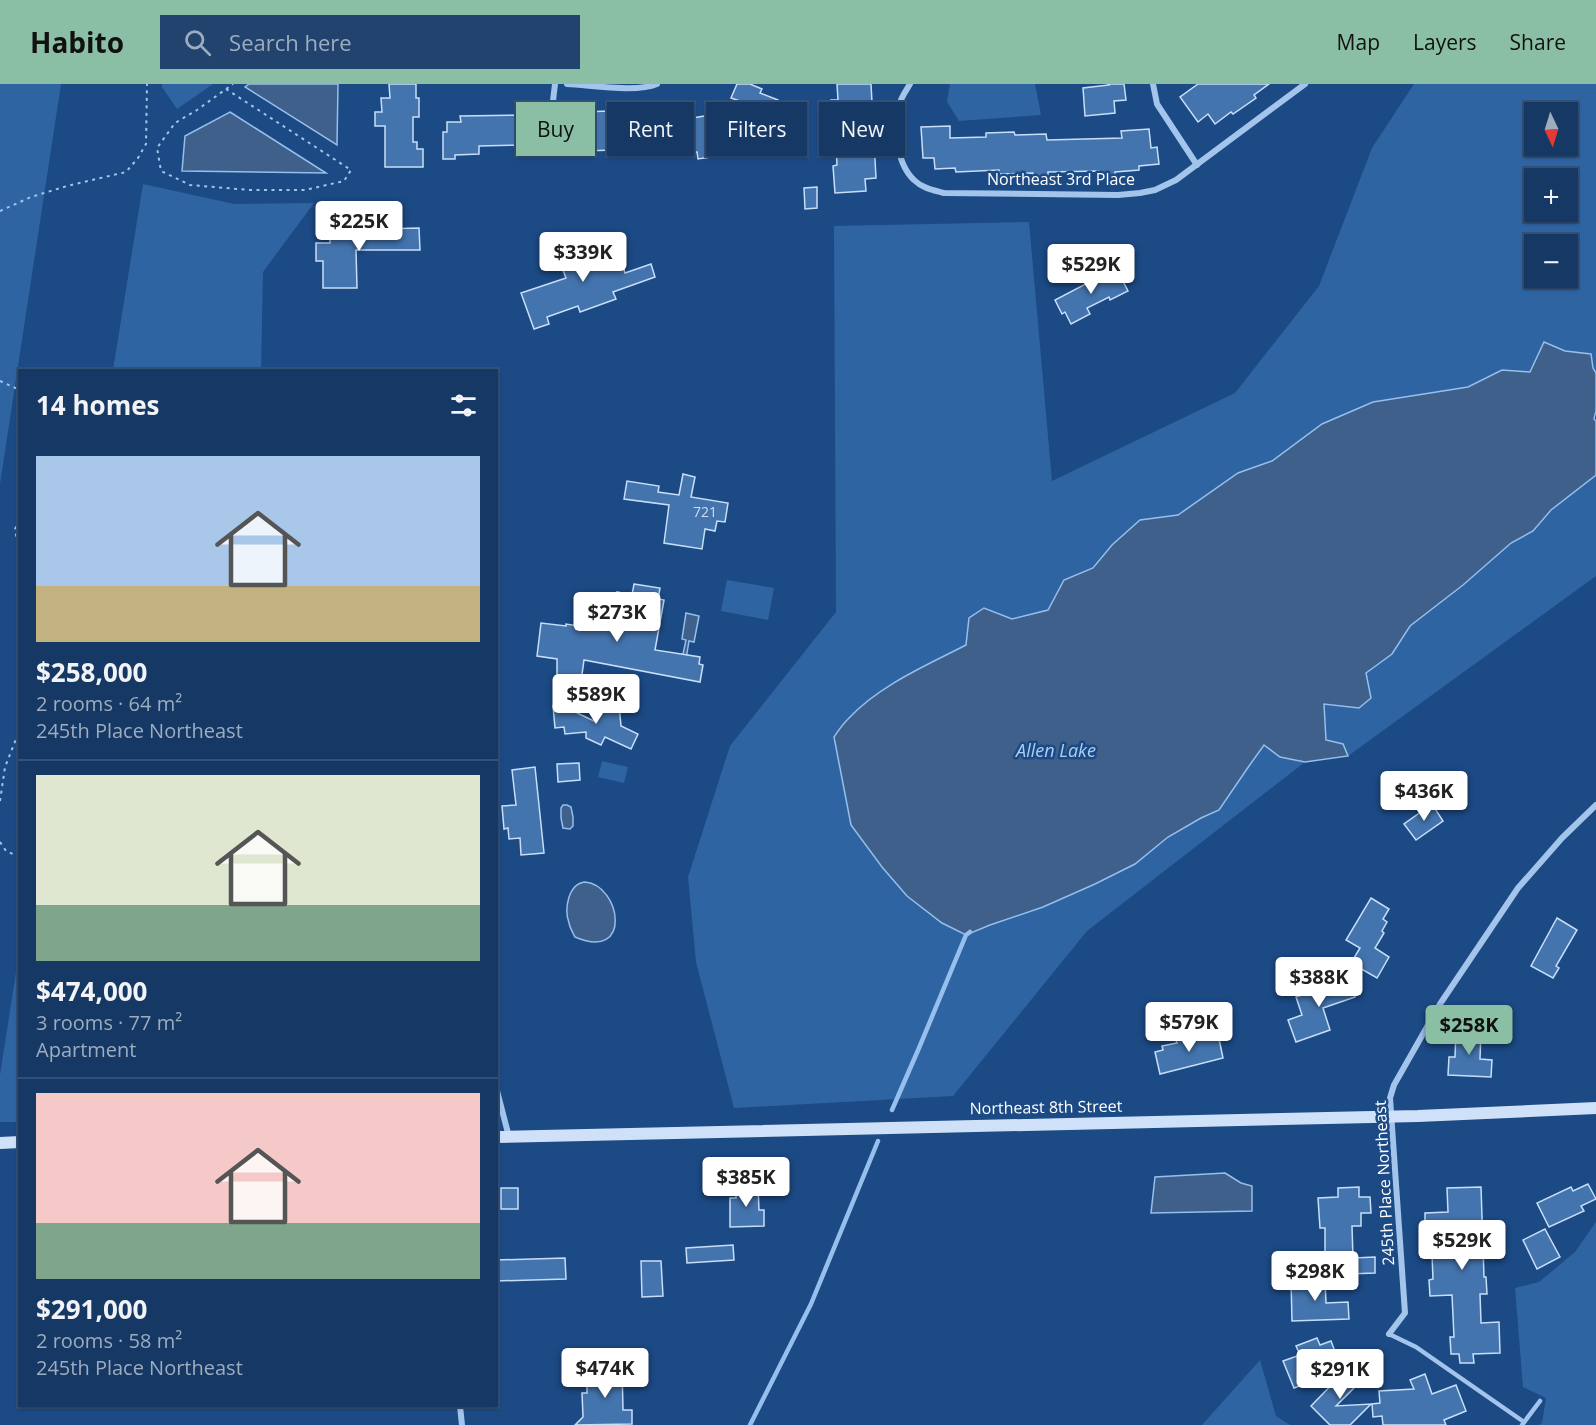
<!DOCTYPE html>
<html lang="en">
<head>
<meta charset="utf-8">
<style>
	body { margin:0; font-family:"Open Sans",sans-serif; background:#22436d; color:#f1f3f6; height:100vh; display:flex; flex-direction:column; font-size:22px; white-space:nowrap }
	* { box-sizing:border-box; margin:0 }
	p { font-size:20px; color:#9dacbf }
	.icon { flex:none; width:33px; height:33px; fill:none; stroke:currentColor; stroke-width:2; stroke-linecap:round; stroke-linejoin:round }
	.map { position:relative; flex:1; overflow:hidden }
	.side { position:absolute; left:18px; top:285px; width:480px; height:1038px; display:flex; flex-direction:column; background:#153864; border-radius:0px; box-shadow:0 2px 4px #0004,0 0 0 2px #345278 }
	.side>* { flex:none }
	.hud { position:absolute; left:516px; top:18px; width:570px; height:54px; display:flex; gap:12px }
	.needle { width:39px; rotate:176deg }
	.fabs { position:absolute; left:1524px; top:18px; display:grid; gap:12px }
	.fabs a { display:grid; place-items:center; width:54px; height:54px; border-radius:0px; background:#153864; box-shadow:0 2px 4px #0004,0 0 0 2px #345278; font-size:30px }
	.price { position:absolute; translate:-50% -51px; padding:0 14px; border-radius:6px; background:#fff; color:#222; font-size:20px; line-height:39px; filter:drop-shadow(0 2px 3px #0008) }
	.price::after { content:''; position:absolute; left:50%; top:36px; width:18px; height:14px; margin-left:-9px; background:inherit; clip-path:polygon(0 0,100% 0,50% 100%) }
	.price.active { background:#8abfa5; color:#111 }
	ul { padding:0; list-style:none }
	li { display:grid; align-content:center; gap:12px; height:318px; padding:0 18px }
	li+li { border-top:2px solid #345278 }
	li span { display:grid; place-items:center; height:186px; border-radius:0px; color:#555 }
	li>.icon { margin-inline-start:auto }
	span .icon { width:108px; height:108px; fill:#fffc; stroke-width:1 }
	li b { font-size:26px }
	h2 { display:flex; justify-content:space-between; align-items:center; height:72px; padding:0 18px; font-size:26px }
	.pill { padding:0 21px; border-radius:0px; background:#153864; box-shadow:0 2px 4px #0004,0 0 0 2px #345278; font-size:21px; line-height:54px }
	.pill.active { background:#8abfa5; color:#111 }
	header { display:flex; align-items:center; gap:36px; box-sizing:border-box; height:84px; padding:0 30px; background:#8abfa5; color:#111 }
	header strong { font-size:28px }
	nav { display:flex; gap:33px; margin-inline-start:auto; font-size:21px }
	.search { width:420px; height:54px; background:#22436d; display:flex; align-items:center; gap:15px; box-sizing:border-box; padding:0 21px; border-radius:0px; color:#9dacbf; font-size:22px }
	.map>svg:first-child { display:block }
	.green { fill:#2f64a3; fill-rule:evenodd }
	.water { fill:#3e608b; stroke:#96bfed; stroke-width:1.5 }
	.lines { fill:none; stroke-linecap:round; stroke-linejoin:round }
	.stream { stroke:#96bfed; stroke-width:4.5 }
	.building { fill:#4474ae; stroke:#c7def8; stroke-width:1.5 }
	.path { stroke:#a3c4eb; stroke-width:2; stroke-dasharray:3 4.5; stroke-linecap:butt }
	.lane { stroke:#a3c4eb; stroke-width:4.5 }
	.street { stroke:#a3c4eb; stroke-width:6 }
	.secondary { stroke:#cee1f8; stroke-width:12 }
	.labels { text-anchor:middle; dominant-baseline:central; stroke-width:5; stroke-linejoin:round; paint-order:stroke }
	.number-label { font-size:14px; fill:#d0dceb }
	.street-label { font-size:16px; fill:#fff; stroke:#1c4a85 }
	.water-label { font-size:18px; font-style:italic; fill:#aecef2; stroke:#1c4a85 }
</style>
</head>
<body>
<header>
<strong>Habito</strong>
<div class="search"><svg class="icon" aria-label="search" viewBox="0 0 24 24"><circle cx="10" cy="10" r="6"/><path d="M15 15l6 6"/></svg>Search here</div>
<nav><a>Map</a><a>Layers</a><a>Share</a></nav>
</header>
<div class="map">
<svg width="1596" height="1341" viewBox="0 0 1596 1341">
	<rect width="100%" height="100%" fill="#1c4a85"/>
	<g class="green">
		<path d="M0,0H61L0,400Z"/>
		<path d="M162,0H213L177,25L162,3Z"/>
		<path d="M950,0H1035L1041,31L959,37L947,18Z"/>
		<path d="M1414,0H1596V289L1593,284L1591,270L1565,267L1544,258L1530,288L1502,286L1468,303L1373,318L1322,340L1272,377L1238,389L1178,431L1140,436L1112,461L1093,484L1064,496L1048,526L1012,535L984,524L969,534L966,561C928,581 878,602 848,634C843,640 838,647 834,653L851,741L881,783L966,851L990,841L1043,823L1095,800L1135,780L1168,753L1201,734L1219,726L1249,682L1264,661L1280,673L1305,678L1087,847L953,1012L734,1024L696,878L688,793L730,662L836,528L834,142L1029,138L1052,397L1235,309L1319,202L1372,64ZM1534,28H1568V62H1534ZM1534,94H1568V128H1534ZM1534,160H1568V194H1534Z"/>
		<path d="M143,100L234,120L314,119L263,188L261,286H113Z"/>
		<path d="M1596,391V492L1348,672L1343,660L1326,656L1324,620L1358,623L1366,589L1392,570L1410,542L1463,501L1511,459L1533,447L1551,426Z"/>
		<path d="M727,496L774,504L768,536L721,527Z"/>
		<path d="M602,677L628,683L624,699L598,693Z"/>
		<path d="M19,869V1038H0V991Z"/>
		<path d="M1596,1138V1341H1539L1542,1339L1546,1314L1523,1303L1515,1204L1539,1198L1575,1168Z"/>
		<path d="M1260,1276L1276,1332L1290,1341H1202Z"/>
	</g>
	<g class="water">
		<path d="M249,0H338L337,61L245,3Z"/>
		<path d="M230,28L326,89L182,87L185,52Z"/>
		<path d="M1544,258L1565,267L1591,270L1593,284L1596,289V327L1594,335L1596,337V391L1551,426L1533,447L1511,459L1463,501L1410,542L1392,570L1366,589L1371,614L1359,624L1324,620L1326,656L1343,660L1348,672L1305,678L1280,673L1264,661L1249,682L1219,726L1201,734L1168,753L1135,780L1095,800L1043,823L990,841L966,851L942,839L907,812L882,783L851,741L834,653C838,647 843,640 848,635C878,602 927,581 966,561L969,534L984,524L1012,535L1048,526L1064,496L1093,484L1112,461L1140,436L1178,431L1238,389L1272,377L1322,340L1373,318L1468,303L1502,286L1530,288Z"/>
		<path d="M686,529L699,532L694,558L689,557L686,575H682L686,556L682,555Z"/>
		<path d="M563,721H567L571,723L573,733V742L570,745L563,744L561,734V724Z"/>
		<path d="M585,798C621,801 633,878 575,853C573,849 570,844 569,839C564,825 568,800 585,798Z"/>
		<path d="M1225,1089L1241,1099L1252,1102V1127L1151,1129L1155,1093Z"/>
	</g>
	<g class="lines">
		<g class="stream">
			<path d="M892,1026L919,964L966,851L970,848"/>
			<path d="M750,1341L811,1220L878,1057"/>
		</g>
	</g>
	<g class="building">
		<path d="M389,0H416V14H419V33H413V58H417V65H423V83H385V42H375V28H382L381,14H390Z"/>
		<path d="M737,0H750L762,5L760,9L778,16L768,42L758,38L757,41L737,33L743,18L731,14Z"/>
		<path d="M837,0H871L876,94L865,95L866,107L835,109L833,82L837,81L835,43L833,44L831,16H838Z"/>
		<path d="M1108,0H1124L1126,16L1114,17L1115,29L1085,32L1083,4L1109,1Z"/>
		<path d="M1198,0H1269L1254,11L1256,14L1233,30L1231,28L1215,40L1208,30L1198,38L1180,13Z"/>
		<path d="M608,27V29H635V35L666,34V30H686V35L716,30L718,38L727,37L732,64L717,67V72L698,75L697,68L657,69V66L617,67V66L579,67V58H575L574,35L584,34V28Z"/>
		<path d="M524,31L525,61L479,62V70L455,71V75H443V48H447V38H461L460,32Z"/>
		<path d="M950,42V54L986,53V49L1014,48L1015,51L1046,50L1047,56L1122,54L1121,47L1149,45L1151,64L1157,63L1159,80L1139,82V86L1115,88V93H1100L1099,87L1048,88V91L1033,92V89L999,90V86L956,88L955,84L935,85L934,74H923L921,43Z"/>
		<path d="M817,103V124L805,125L804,104Z"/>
		<path d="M419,144L420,166H356L357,204H323V177H316V159H330V152L339,151V146Z"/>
		<path d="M614,155L625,189L651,180L655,193L613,208L616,215L580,228L578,222L547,233L549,240L534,245L521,209L566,194L558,173L590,161V163Z"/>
		<path d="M1116,184L1128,207L1110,216L1109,213L1087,224L1090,230L1071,240L1065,228L1062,230L1055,216Z"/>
		<path d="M683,390L695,393L691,413L728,419L725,438L717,437L715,447L705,445L702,465L664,459L669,421L624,415L627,397L659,402L658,408L679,411Z"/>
		<path d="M634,500L660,504L658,515L664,516L655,566L700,573L699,580L703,581L700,598L584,576L580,605L557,604V575L537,572L541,539L566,542V540L619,548L623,526L613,525L617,508L632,511Z"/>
		<path d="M619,621L621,642L638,650L631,665L605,653L601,661L586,654V648L565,650L564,643L555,644L553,622L565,627L571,626L594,637L593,624Z"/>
		<path d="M579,679L580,696L558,698L557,680Z"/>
		<path d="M535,683L544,769L521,771L520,754L509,755L508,744L504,745L502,722L516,721L512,686Z"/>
		<path d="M1432,720L1443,737L1416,756L1404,740Z"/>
		<path d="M1371,814L1389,825L1383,835L1387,838L1382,847L1384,849L1375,864L1389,873L1377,894L1351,879L1360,864L1346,856Z"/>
		<path d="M1557,834L1577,846L1556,882L1559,884L1553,894L1531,882Z"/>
		<path d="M1347,891L1355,913L1323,924L1330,946L1296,958L1288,936L1302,931L1296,913L1328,902L1327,898Z"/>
		<path d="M1456,945L1481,946L1480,975L1492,976L1491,993L1448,991L1449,973H1455Z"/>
		<path d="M1193,949L1194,956L1218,950L1223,974L1160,990L1155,968L1163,966L1162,962L1177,959L1175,954Z"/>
		<path d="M1588,1100L1596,1115L1581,1122L1584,1127L1549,1143L1537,1119L1571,1103L1573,1107Z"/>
		<path d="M736,1101H758L759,1126H764V1142L730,1143V1114H736Z"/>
		<path d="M1359,1103V1113H1370L1371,1129H1361V1142H1352L1353,1174L1375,1173V1189L1319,1191V1174H1325V1144H1320L1318,1114L1338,1113V1104Z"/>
		<path d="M1481,1103L1484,1193H1486L1487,1210H1480L1481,1239L1499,1238L1500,1269L1473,1270L1474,1279H1460L1459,1270H1451L1450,1253H1454L1452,1211L1430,1212L1429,1196L1433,1195L1431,1146H1425V1129L1448,1128L1447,1104Z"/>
		<rect x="501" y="1104" width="17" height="21"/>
		<path d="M1545,1145L1560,1173L1537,1185L1523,1156Z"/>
		<path d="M733,1161L734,1176L687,1179L686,1164Z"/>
		<path d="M565,1174L566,1195L496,1197V1176Z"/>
		<path d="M641,1177H661L663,1212L642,1213Z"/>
		<path d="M1325,1194L1326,1219L1348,1218L1349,1235L1292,1237L1291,1196Z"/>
		<path d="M1317,1254L1320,1261L1331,1257L1342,1286L1294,1304L1283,1277L1300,1271L1296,1262Z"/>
		<path d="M599,1282H622L623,1326H632V1340L575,1341L583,1333L582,1309H587V1289H599Z"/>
		<path d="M1349,1283H1354L1364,1294L1336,1322L1371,1320L1350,1341H1330L1311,1322Z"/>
		<path d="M1425,1290L1432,1310L1456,1301L1466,1327L1444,1336L1446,1341H1383L1382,1332L1373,1333L1372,1320L1380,1319L1379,1307L1414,1305L1410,1296Z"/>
	</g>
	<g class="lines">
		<g class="path">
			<path d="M226,5L351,86L344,97L305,106H249L190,101L161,87L157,64L175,39L197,26L233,0"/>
			<path d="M0,127L31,113L67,102L126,88L138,74L146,60L147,0"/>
			<path d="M0,297L20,306"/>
			<path d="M20,436L15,445L20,474"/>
			<path d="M0,717L5,683L20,645"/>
			<path d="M0,758L6,767L20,773"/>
		</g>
		<g class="lane">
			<path d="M1389,1250L1416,1263L1524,1338"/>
			<path d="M1522,1341L1540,1317"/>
		</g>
		<g class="street">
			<path d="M567,0C591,1 636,9 657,0"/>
			<path d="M910,0C907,5 903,11 901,16C893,39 895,78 914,96C922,104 933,106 944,109L1118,111L1140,109L1155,106L1176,96L1305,0"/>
			<path d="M1153,0L1157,20L1197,81"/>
			<path d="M548,59L555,0"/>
			<path d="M496,1003L509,1053"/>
			<path d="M1389,1250L1405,1229L1390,1014L1394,1001L1440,920L1518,804L1562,754L1596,721"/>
			<path d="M460,1322L462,1341"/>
		</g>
		<g class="secondary">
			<path d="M496,1053L1418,1032L1596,1024"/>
			<path d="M0,1059L20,1058"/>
		</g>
	</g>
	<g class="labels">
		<g class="number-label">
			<text x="705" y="427">721</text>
		</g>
		<g class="street-label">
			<text x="1061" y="95">Northeast 3rd Place</text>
			<text transform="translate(1046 1023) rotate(-1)">Northeast 8th Street</text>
			<text transform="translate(1384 1099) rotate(-93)">245th Place Northeast</text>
		</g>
		<g class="water-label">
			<text x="1056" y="666">Allen Lake</text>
		</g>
	</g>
</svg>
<div class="fabs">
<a><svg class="needle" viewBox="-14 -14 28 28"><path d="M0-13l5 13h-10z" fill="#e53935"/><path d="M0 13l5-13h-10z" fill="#9dacbf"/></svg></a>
<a>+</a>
<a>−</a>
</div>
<b class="price" style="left:359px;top:168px">$225K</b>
<b class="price" style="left:583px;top:199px">$339K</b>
<b class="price" style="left:1091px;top:211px">$529K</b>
<b class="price" style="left:617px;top:559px">$273K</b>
<b class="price" style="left:596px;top:641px">$589K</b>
<b class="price" style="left:1424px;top:738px">$436K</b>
<b class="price" style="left:1319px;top:924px">$388K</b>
<b class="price" style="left:1189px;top:969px">$579K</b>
<b class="price active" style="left:1469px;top:972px">$258K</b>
<b class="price" style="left:746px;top:1124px">$385K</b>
<b class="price" style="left:1462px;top:1187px">$529K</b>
<b class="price" style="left:1315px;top:1218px">$298K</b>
<b class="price" style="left:605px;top:1315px">$474K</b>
<b class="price" style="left:1340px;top:1316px">$291K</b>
<div class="hud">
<a class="pill active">Buy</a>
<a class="pill">Rent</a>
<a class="pill">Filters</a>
<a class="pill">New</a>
</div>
<section class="side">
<h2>14 homes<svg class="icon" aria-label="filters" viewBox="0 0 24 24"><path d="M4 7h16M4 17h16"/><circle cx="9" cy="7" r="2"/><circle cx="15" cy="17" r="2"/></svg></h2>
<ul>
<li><span style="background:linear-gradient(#a9c7e8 70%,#c2b280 0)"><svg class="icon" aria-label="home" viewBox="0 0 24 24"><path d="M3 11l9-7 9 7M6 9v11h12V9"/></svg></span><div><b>$258,000</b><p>2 rooms · 64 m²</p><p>245th Place Northeast</p></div></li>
<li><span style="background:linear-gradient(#dfe7d0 70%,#7fa58c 0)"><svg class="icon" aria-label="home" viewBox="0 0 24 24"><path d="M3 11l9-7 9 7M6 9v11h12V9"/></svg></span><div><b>$474,000</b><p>3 rooms · 77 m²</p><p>Apartment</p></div></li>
<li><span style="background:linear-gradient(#f6c9c9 70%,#7fa58c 0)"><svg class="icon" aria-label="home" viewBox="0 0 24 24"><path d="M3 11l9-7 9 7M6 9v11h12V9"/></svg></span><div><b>$291,000</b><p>2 rooms · 58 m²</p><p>245th Place Northeast</p></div></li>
</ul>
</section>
</div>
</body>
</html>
